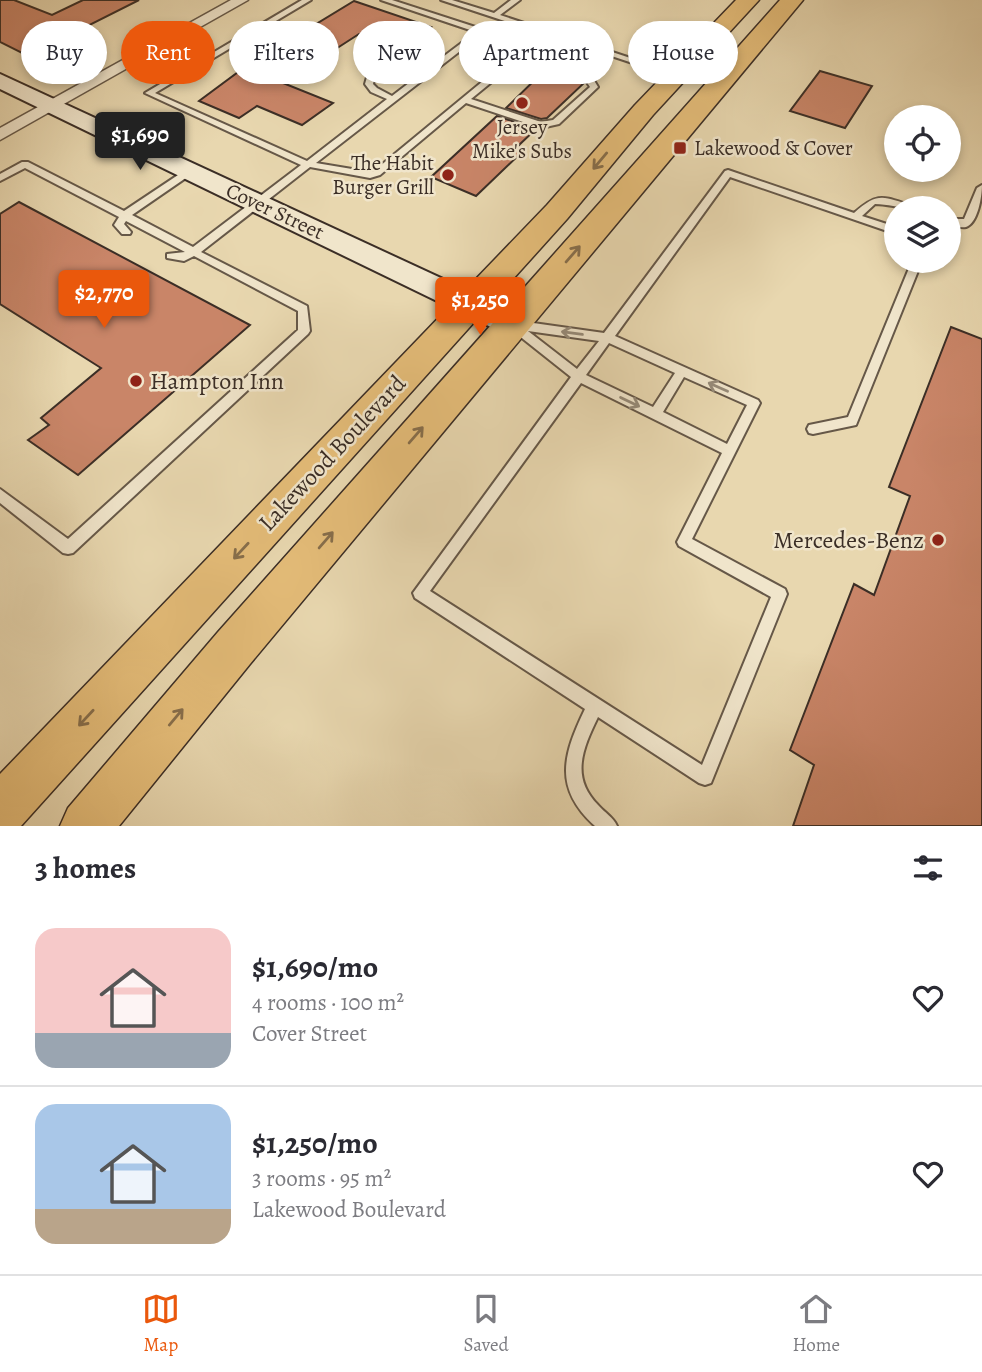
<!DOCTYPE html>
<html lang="en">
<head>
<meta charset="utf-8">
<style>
	body { margin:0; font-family:Alegreya,serif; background:#f7f7f7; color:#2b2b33; height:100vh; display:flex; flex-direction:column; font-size:26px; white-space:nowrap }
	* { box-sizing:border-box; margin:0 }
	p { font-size:23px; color:#7c7c81 }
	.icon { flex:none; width:38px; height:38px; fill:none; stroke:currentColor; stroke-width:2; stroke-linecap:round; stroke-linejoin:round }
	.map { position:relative; height:826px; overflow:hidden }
	.panel { display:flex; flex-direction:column; background:#fff; flex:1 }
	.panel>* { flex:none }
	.hud { position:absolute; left:21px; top:21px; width:942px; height:63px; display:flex; gap:14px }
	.controls { position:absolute; left:884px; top:105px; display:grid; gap:14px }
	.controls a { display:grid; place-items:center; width:77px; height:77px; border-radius:50%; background:#fff; box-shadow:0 4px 10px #0003; font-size:35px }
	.price { position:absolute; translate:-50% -60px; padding:0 16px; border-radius:7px; background:#ea580c; color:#fff; font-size:23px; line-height:46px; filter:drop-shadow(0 2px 4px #0008) }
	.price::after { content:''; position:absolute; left:50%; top:42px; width:21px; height:16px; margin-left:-10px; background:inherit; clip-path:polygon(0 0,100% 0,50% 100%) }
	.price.active { background:#222; color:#fff }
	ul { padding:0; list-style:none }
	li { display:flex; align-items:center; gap:21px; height:175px; padding:0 35px }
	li+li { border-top:2px solid #e1e1e2 }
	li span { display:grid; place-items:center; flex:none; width:196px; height:140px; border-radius:21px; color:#555 }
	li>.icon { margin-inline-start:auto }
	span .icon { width:84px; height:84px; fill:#fffc; stroke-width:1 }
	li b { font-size:30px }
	h2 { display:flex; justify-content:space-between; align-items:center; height:84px; padding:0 35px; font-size:30px }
	.tag { padding:0 24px; border-radius:32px; background:#fff; box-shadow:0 4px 10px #0003; font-size:24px; line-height:63px }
	.tag.active { background:#ea580c; color:#fff }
	.menu { display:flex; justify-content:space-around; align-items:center; height:98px; border-top:2px solid #e1e1e2; background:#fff; font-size:19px; color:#7c7c81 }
	.menu a { display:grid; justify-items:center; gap:4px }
	.menu .active { color:#ea580c }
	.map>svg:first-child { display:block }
	.building { fill:#c98568; stroke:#3b2e26; stroke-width:2 }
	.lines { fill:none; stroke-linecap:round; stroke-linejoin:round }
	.lane-casing { stroke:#665848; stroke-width:4 }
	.street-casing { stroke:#665848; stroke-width:3 }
	.secondary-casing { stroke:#3b2e26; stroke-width:4 }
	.primary-casing { stroke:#3b2e26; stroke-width:3 }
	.lane { fill:#f0e5cb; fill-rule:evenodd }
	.street { fill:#f0e5cb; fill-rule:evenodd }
	.secondary { fill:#f0e5cb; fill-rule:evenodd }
	.primary { fill:#e4bc78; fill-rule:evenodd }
	.oneway { stroke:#876e4b }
	.oneway2 { stroke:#968a78 }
	.poi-dot { fill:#8f2418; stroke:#f0e5cb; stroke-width:2.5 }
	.labels { text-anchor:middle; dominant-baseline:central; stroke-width:5; stroke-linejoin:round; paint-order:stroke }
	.far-poi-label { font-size:21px; fill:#3b2e26; stroke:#f0e5cb }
	.far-street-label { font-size:21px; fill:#3b2e26; stroke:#f0e5cb }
	.poi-label { font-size:24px; fill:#3b2e26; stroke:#f0e5cb; text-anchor:start }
	.street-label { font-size:24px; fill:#3b2e26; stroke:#f0e5cb }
</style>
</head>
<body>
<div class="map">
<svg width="982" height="826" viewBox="0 0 982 826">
	<rect width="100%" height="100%" fill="#e8d7af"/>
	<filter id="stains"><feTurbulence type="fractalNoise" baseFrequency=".00286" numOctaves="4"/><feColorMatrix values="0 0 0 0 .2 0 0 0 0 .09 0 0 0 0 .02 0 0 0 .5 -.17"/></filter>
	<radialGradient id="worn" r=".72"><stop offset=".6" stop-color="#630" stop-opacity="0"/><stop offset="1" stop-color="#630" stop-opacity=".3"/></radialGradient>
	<g class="building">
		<path d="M0,0H14L52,15L83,0H139L28,56L0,42Z"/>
		<path d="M354,1L431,27L404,46L359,34L283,83L333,103L302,125L257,106L239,118L199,101L273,46L288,41Z"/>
		<path d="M546,69L584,83L547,118L541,119L506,108Z"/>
		<path d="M820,71L872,86L845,128L790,111Z"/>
		<path d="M497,116L536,129L518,146L525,149L476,196L431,177Z"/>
		<path d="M19,202L250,325L78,475L28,440L49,425L41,418L101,368L0,304V214Z"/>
		<path d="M951,327L982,339V826H793L814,765L790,750L854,584L874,595L910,496L889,487Z"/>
	</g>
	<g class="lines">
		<defs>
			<g id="lane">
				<path d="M302,0H311L155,93L307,161L387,99L371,92L365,84L367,77C386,65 403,67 423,72L476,32L381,0H392L528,44L541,33L441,0H452L494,13L511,0H520L500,15L682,75L675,77L548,35L526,54L592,77L598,87L559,124L541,128L466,103L380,175L370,178L310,167L201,252L307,306L310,331L308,334L73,553L68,554L63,553L0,503V489L68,539L298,330V311L194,256L184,261L167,258V254L185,252L126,221L124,224L131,232L130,234H122L114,225L119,217L25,168L0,181V174L22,162H28L124,211L187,169H193V173L132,215L193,247L301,165L145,93ZM482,34L523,48L374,171L370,172L316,163ZM522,57L586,81L590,87L553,120L541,122L471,99ZM390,72H403L418,76L392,96L377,88L373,84L374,80Z"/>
				<path d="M728,170L854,213C879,191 883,197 913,206L915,208C901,209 889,204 875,204L862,216L896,227V234L730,177L615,336L758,400L760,403L692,539L785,589L787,594L711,783L705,785L699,783L598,717C583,748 570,777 598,805C605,813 613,817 617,826H595C553,788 563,755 585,709L415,598L413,593L571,377L508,327L506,324L508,321L512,320L604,333L725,171ZM528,331L599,341L577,369ZM609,343L675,373L653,407L586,375ZM684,377L747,405L727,444L663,412ZM581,383L722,453L677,542L679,546L771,597L702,765L430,591Z"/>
				<path d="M982,185C982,196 978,223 966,227C961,228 954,226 948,225V219H964L977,188Z"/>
				<path d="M912,261H922L856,425L813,434L809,433L807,429L809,425L848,417Z"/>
			</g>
			<path id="street" d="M231,0H248L0,140V128Z"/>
			<path id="secondary" d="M0,74L523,316L527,324L523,332L512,335L501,332L0,89Z"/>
			<g id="primary">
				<path d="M736,0H759L653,115L567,219L21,826H0V774L547,205L635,105Z"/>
				<path d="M780,0H803L250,664L119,826H60L68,808L218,632Z"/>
			</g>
		</defs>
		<use href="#lane" class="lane-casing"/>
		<use href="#street" class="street-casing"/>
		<use href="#secondary" class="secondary-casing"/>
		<use href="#primary" class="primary-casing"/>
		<use href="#lane" class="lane"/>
		<use href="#street" class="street"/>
		<use href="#secondary" class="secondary"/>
		<use href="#primary" class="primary"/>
	</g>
	<defs><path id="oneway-shaft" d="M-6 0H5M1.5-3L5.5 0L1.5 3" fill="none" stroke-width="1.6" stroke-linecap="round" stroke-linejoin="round" transform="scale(1.75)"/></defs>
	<g class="oneway">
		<use href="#oneway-shaft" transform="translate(600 161) rotate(130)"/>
		<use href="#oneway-shaft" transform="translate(573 254) rotate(-49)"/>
		<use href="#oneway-shaft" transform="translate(416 435) rotate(-49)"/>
		<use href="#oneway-shaft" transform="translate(326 540) rotate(-49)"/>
		<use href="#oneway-shaft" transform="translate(241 551) rotate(133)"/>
		<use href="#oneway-shaft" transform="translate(176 717) rotate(-50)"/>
		<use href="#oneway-shaft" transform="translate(86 718) rotate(133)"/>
	</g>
	<g class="oneway2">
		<use href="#oneway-shaft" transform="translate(572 333) rotate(-172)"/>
		<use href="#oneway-shaft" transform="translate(718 387) rotate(-156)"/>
		<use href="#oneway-shaft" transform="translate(630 402) rotate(26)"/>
	</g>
	<g class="poi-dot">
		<circle cx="522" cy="103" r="7"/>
		<rect x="673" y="141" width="14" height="14" rx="3.5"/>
		<circle cx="448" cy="175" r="7"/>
		<circle cx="136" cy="381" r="7"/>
		<circle cx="938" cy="540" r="7"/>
	</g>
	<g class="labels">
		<g class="far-poi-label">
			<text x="522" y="127">Jersey<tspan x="522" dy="24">Mike's Subs</tspan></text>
			<text x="694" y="148" text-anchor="start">Lakewood &amp; Cover</text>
			<text x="434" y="163" text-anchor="end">The Habit<tspan x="434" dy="24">Burger Grill</tspan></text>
		</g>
		<g class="far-street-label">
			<text transform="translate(275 211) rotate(25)">Cover Street</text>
		</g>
		<g class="poi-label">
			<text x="150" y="381">Hampton Inn</text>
			<text x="924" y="540" text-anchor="end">Mercedes-Benz</text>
		</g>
		<g class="street-label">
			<text transform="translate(332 453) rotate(-47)">Lakewood Boulevard</text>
		</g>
	</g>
	<rect width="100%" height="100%" filter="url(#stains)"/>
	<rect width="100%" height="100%" fill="url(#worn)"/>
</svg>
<div class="controls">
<a><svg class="icon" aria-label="locate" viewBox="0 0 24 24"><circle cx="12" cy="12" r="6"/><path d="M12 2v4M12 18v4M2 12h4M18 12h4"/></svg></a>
<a><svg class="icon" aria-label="layers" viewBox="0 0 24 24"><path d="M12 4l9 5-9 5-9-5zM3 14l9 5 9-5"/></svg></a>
</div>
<b class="price active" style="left:140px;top:172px">$1,690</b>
<b class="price" style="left:104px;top:330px">$2,770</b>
<b class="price" style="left:480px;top:337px">$1,250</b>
<div class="hud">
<a class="tag">Buy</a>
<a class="tag active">Rent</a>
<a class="tag">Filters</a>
<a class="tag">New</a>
<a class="tag">Apartment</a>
<a class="tag">House</a>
</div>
</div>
<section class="panel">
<h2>3 homes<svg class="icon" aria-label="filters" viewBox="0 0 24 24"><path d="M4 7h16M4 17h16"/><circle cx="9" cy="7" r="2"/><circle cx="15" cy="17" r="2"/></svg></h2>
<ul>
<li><span style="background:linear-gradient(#f6c9c9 75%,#9aa5b1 0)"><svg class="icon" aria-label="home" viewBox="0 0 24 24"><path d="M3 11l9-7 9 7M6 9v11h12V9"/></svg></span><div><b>$1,690/mo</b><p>4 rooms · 100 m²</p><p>Cover Street</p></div><svg class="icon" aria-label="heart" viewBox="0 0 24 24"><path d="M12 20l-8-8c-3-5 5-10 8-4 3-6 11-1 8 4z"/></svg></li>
<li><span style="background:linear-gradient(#a9c7e8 75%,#b9a48a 0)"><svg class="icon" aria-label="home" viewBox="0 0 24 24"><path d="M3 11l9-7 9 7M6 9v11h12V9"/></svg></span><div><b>$1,250/mo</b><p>3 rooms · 95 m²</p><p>Lakewood Boulevard</p></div><svg class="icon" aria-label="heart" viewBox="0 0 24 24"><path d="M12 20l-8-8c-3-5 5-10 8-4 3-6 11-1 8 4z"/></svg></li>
</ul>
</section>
<nav class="menu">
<a class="active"><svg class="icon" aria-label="map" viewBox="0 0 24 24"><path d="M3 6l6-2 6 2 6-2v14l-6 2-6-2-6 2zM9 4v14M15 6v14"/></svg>Map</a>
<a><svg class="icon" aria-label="saved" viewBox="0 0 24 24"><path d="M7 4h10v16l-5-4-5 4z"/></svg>Saved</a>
<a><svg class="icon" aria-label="home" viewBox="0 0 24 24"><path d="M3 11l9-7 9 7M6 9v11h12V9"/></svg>Home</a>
</nav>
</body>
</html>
